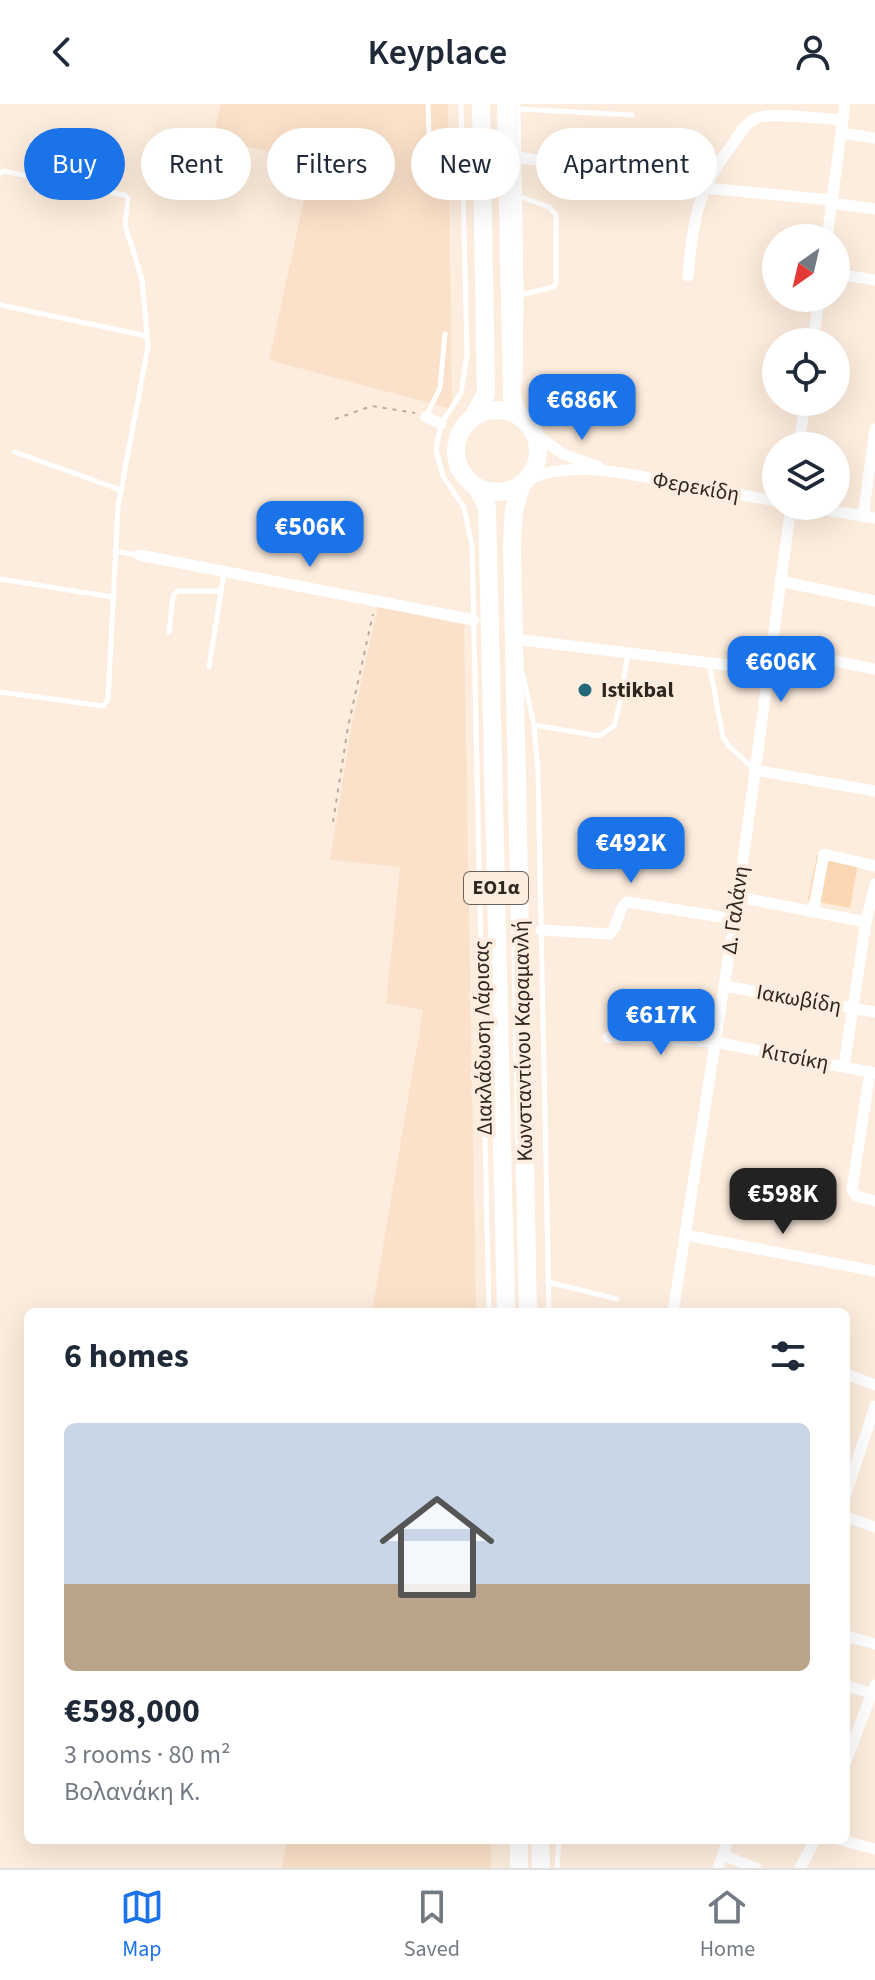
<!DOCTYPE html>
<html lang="en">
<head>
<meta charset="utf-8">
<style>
	body { margin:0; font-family:"Source Sans 3",sans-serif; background:#f2f2f3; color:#1f2937; height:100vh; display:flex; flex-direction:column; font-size:30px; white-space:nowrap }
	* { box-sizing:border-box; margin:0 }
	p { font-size:26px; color:#747a83 }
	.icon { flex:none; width:44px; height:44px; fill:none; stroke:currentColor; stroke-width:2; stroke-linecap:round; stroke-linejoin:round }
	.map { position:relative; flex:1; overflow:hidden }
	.details { position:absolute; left:24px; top:1204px; width:826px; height:536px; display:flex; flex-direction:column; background:#fff; border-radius:12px; box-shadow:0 8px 32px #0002 }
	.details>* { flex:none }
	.top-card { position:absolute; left:24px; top:24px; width:828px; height:72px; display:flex; gap:16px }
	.needle { width:52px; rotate:214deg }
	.tools { position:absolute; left:762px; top:120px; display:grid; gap:16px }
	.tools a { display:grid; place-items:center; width:88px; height:88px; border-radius:50%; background:#fff; box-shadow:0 8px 32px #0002; font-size:40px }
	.price { position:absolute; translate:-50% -68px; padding:0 18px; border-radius:16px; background:#1a73e8; color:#fff; font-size:26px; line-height:52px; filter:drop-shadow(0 2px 4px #0008) }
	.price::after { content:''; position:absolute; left:50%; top:48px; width:24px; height:18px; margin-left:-12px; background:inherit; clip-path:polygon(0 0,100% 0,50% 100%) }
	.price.current { background:#222; color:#fff }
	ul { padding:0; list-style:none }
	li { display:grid; align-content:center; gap:16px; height:424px; padding:0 40px }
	li span { display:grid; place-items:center; height:248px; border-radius:12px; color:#555 }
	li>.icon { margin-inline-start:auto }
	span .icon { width:144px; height:144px; fill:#fffc; stroke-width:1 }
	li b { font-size:34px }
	h2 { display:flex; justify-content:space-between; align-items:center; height:96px; padding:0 40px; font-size:34px }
	.pill { padding:0 28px; border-radius:36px; background:#fff; box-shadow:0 8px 32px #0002; font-size:28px; line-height:72px }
	.pill.current { background:#1a73e8; color:#fff }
	header { display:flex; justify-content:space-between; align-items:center; height:104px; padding:0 40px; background:#fff; font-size:36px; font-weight:600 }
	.tab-bar { display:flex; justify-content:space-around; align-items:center; height:112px; border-top:2px solid #e0e1e3; background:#fff; font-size:22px; color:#747a83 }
	.tab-bar a { display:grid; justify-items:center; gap:4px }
	.tab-bar .current { color:#1a73e8 }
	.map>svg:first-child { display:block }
	.built { fill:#fbe1c9 }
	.green { fill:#fcd7b3 }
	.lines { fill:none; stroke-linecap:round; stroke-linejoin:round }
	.path { stroke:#b7aa9e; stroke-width:2; stroke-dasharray:4 6; stroke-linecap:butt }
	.service { stroke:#fff; stroke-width:5 }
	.minor { stroke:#fff; stroke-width:11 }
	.primary { stroke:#fff; stroke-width:18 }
	.poi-dot { fill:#246979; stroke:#fdedde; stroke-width:3 }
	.labels { text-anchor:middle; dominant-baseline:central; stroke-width:8; stroke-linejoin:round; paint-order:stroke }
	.shield { fill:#fdedde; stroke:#6c6259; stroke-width:2 }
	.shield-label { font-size:20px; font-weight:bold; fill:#2e2720 }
	.street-label { font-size:22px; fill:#2e2720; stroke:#fdedde }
	.poi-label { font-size:22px; font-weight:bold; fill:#2e2720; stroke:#fdedde; text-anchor:start }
</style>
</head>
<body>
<header><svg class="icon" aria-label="back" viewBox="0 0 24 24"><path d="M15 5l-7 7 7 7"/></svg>Keyplace<svg class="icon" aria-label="person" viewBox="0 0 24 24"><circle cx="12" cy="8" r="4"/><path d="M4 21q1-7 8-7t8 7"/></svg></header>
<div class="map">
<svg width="875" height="1764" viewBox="0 0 875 1764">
	<rect width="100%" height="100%" fill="#fdedde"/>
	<g class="built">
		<path d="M221,0H448L452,305L269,256L312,59L213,34Z"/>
		<path d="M378,502L464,521L476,1208H372L423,906L386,899L400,763L330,756L352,620Z"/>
		<path d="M287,1736H491V1764H282Z"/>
	</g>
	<path class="green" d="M817,751L858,759L850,804L808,796Z"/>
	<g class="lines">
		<g class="path">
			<path d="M335,315L372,302L415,309"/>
			<path d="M333,718L348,623L373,510"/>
		</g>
		<g class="service">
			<path d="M428,0L429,30L432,32H462L474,73"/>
			<path d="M461,0L467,251L461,289L441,320L436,346L443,372L464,404L472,441L489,1208"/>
			<path d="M518,0L521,191L520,278"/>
			<path d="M518,5L632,11"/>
			<path d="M0,69L3,67L125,91L128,95L125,121L142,175L148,242L118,403L108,596L103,602L0,588"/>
			<path d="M519,92L549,103L556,111V180L553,183L521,191"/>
			<path d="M0,201L147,232"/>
			<path d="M426,313L440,284L445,230"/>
			<path d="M15,348L121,386"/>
			<path d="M115,447L137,451"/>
			<path d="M0,475L112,493"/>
			<path d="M169,528L173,492L177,487H220"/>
			<path d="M709,559L723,633L729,642L755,666"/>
			<path d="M209,563L224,469"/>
			<path d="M523,571L534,621L538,668L549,1208"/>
			<path d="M534,621L599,632L614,622L620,598L628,549"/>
			<path d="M548,1178L617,1195"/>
			<path d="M557,1764L559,1736"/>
		</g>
		<g class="minor">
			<path d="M841,29L875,34"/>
			<path d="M518,53L704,84L832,96"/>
			<path d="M831,99L875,105"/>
			<path d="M827,134L845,0"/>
			<path d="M836,170L875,176"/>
			<path d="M688,172C693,116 697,86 732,41C738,32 746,18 757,14C769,8 826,15 843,16"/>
			<path d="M813,238L819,194"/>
			<path d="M426,313L441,320"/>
			<path d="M535,330L563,350L599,363"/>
			<path d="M799,342L805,298"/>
			<path d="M527,376C572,355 626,370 673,378C707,385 742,391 776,397"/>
			<path d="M802,402L875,414"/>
			<path d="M863,413L875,325"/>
			<path d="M139,451L474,516"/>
			<path d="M780,477L875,497"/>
			<path d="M514,535L768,566"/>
			<path d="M771,544L875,565"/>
			<path d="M755,666L875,687"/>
			<path d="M738,793L866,818"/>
			<path d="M813,808L824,750L875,762"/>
			<path d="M541,826L610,830C619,822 617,805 627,798L734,815"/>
			<path d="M724,882L875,908"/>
			<path d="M608,933L715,938L875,969"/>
			<path d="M844,962L866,818L875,780"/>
			<path d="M870,968L852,1085L856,1092L875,1097"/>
			<path d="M685,1131L875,1167"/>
			<path d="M673,1208L738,793L791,402"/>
			<path d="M846,1270L875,1281"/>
			<path d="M846,1390L875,1302"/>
			<path d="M846,1413L875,1423"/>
			<path d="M846,1532L875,1540"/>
			<path d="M846,1582L875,1590"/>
			<path d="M846,1657L875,1581"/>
			<path d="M840,1736L875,1745"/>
			<path d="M723,1751L756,1764"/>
			<path d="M718,1764L728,1736"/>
			<path d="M800,1764L815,1736"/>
		</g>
		<g class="primary">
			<path d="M506,0L512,293L515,305L522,314"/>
			<circle cx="497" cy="347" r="41"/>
			<path d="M473,313L486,289L481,0"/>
			<path d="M522,380L514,405L512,442L528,1208"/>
			<path d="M476,382L487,403L506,1208"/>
			<path d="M519,1736V1764"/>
			<path d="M540,1736L541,1764"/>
		</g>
	</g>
	<circle class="poi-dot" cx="585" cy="586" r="8"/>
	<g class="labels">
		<rect class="shield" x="464" y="768" width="64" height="32" rx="6"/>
		<g class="shield-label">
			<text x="496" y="784">ΕΟ1α</text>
		</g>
		<g class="street-label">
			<text transform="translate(696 383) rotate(10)">Φερεκίδη</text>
			<text transform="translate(735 806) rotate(-82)">Δ. Γαλάνη</text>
			<text transform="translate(799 895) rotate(10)">Ιακωβίδη</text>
			<text transform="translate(483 934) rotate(-91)">Διακλάδωση Λάρισας</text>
			<text transform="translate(523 937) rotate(-91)">Κωνσταντίνου Καραμανλή</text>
			<text transform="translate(795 953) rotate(11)">Κιτσίκη</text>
		</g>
		<g class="poi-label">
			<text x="601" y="586">Istikbal</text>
		</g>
	</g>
</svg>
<div class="tools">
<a><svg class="needle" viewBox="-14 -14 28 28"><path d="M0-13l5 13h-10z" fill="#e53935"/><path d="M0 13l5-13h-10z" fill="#747a83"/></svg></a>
<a><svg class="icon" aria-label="locate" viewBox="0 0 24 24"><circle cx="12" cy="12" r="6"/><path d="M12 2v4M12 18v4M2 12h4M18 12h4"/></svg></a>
<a><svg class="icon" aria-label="layers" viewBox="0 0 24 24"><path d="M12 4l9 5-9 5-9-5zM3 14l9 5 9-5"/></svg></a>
</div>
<b class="price" style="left:582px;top:338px">€686K</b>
<b class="price" style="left:310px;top:465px">€506K</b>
<b class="price" style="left:781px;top:600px">€606K</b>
<b class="price" style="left:631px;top:781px">€492K</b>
<b class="price" style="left:661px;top:953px">€617K</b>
<b class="price current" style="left:783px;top:1132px">€598K</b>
<div class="top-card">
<a class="pill current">Buy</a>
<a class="pill">Rent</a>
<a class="pill">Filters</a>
<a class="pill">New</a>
<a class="pill">Apartment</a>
</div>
<section class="details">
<h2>6 homes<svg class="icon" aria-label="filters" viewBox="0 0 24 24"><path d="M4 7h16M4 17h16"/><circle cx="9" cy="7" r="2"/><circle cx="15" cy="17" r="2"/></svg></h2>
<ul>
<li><span style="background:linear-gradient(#c9d6e8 65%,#b9a48a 0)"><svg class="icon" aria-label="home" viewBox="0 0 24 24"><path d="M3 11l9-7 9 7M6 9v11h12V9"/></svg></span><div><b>€598,000</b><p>3 rooms · 80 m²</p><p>Βολανάκη Κ.</p></div></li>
</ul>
</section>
</div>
<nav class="tab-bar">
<a class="current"><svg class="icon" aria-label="map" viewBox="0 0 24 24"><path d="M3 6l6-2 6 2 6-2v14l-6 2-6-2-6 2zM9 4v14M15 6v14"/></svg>Map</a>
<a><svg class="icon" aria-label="saved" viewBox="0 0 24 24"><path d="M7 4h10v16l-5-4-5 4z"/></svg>Saved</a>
<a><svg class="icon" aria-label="home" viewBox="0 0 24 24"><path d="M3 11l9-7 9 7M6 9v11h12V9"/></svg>Home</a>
</nav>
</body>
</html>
